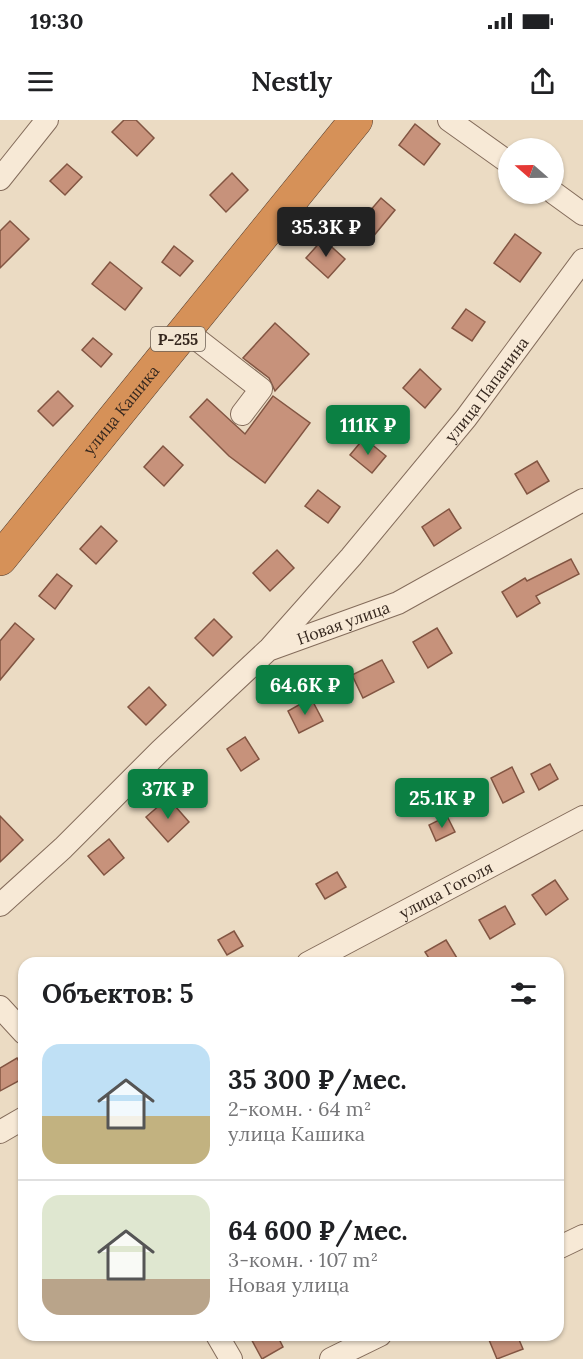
<!DOCTYPE html>
<html lang="ru">
<head>
<meta charset="utf-8">
<style>
	body { margin:0; font-family:Lora,serif; background:#f2f2f2; color:#202124; height:100vh; display:flex; flex-direction:column; font-size:22px; white-space:nowrap }
	* { box-sizing:border-box; margin:0 }
	p { font-size:20px; color:#757577 }
	.icon { flex:none; width:33px; height:33px; fill:none; stroke:currentColor; stroke-width:2; stroke-linecap:round; stroke-linejoin:round }
	.map { position:relative; flex:1; overflow:hidden }
	.drawer { position:absolute; left:18px; top:837px; width:546px; height:384px; display:flex; flex-direction:column; background:#fff; border-radius:18px; box-shadow:0 2px 4px #0004 }
	.drawer>* { flex:none }
	.needle { width:39px; rotate:290deg }
	.fabs { position:absolute; left:498px; top:18px; display:grid; gap:12px }
	.fabs a { display:grid; place-items:center; width:66px; height:66px; border-radius:50%; background:#fff; box-shadow:0 2px 4px #0004; font-size:30px }
	.price { position:absolute; translate:-50% -51px; padding:0 14px; border-radius:6px; background:#0b8043; color:#fff; font-size:20px; line-height:39px; filter:drop-shadow(0 2px 3px #0008) }
	.price::after { content:''; position:absolute; left:50%; top:36px; width:18px; height:14px; margin-left:-9px; background:inherit; clip-path:polygon(0 0,100% 0,50% 100%) }
	.price.current { background:#222; color:#fff }
	ul { padding:0; list-style:none }
	li { display:flex; align-items:center; gap:18px; height:150px; padding:0 24px }
	li+li { border-top:2px solid #e0e0e0 }
	li span { display:grid; place-items:center; flex:none; width:168px; height:120px; border-radius:18px; color:#555 }
	li>.icon { margin-inline-start:auto }
	span .icon { width:72px; height:72px; fill:#fffc; stroke-width:1 }
	li b { font-size:26px }
	h2 { display:flex; justify-content:space-between; align-items:center; height:72px; padding:0 24px; font-size:26px }
	.status { display:flex; justify-content:space-between; align-items:center; height:42px; padding:0 30px; background:#fff; direction:ltr }
	.status svg { height:16px; fill:currentColor }
	header { display:flex; justify-content:space-between; align-items:center; height:78px; padding:0 24px; background:#fff; font-size:27px; font-weight:600 }
	.map>svg:first-child { display:block }
	.building { fill:#c7927b; stroke:#825542; stroke-width:1.5 }
	.lines { fill:none; stroke-linecap:round; stroke-linejoin:round }
	.minor-casing { stroke:#846c5b; stroke-width:24 }
	.highway-casing { stroke:#523c2f; stroke-width:34 }
	.minor { stroke:#f7e9d6; stroke-width:22 }
	.highway { stroke:#d69158; stroke-width:33 }
	.labels { text-anchor:middle; dominant-baseline:central; stroke-width:6; stroke-linejoin:round; paint-order:stroke }
	.shield { fill:#f3e6d2; stroke:#6e6054; stroke-width:1.5 }
	.shield-label { font-size:15px; font-weight:bold; fill:#35271e }
	.street-label { font-size:16px; fill:#35271e; stroke:#f3e6d2 }
</style>
</head>
<body>
<div class="status"><b>19:30</b><svg viewBox="0 0 49 12"><path d="M0 12V9h3v3zM5 12V6h3v6zM10 12V3h3v9zM15 12V0h3v12zM26 1h20v11H26zM47 4h2v5h-2z"/></svg></div>
<header><svg class="icon" aria-label="menu" viewBox="0 0 24 24"><path d="M4 6h16M4 12h16M4 18h16"/></svg>Nestly<svg class="icon" aria-label="share" viewBox="0 0 24 24"><path d="M12 15V3M7 8l5-5 5 5M5 13v7h14v-7"/></svg></header>
<div class="map">
<svg width="583" height="1239" viewBox="0 0 583 1239">
	<rect width="100%" height="100%" fill="#ebdbc3"/>
	<g class="building">
		<path d="M124,0H136L154,18L137,36L112,12Z"/>
		<path d="M415,4L440,24L424,45L399,25Z"/>
		<path d="M67,44L82,57L65,75L50,61Z"/>
		<path d="M232,53L248,70L226,92L210,75Z"/>
		<path d="M381,78L395,90L372,118L357,106Z"/>
		<path d="M10,101L29,119L0,148V111Z"/>
		<path d="M515,114L541,133L520,162L494,143Z"/>
		<path d="M323,119L345,139L328,158L306,138Z"/>
		<path d="M174,126L193,141L180,156L162,142Z"/>
		<path d="M110,142L142,168L125,190L92,164Z"/>
		<path d="M466,189L485,202L472,221L452,208Z"/>
		<path d="M275,203L309,234L275,271L269,258L243,238Z"/>
		<path d="M93,218L112,234L101,247L82,230Z"/>
		<path d="M420,249L441,269L425,288L403,268Z"/>
		<path d="M58,271L73,286L53,306L38,291Z"/>
		<path d="M273,276L310,303L265,363L229,336L190,297L207,279L245,314Z"/>
		<path d="M364,318L386,336L372,353L350,335Z"/>
		<path d="M163,326L183,345L164,366L144,347Z"/>
		<path d="M537,341L549,361L527,374L515,354Z"/>
		<path d="M318,370L340,387L328,403L305,386Z"/>
		<path d="M449,389L461,408L434,426L422,407Z"/>
		<path d="M101,406L117,421L96,444L80,429Z"/>
		<path d="M277,430L294,448L270,471L253,453Z"/>
		<path d="M571,439L579,454L536,476L540,483L517,497L502,472L525,458L527,461Z"/>
		<path d="M57,454L72,466L55,489L39,476Z"/>
		<path d="M214,499L232,517L213,536L195,518Z"/>
		<path d="M15,503L34,519L0,560V521Z"/>
		<path d="M437,508L452,533L428,548L413,522Z"/>
		<path d="M382,540L394,562L363,578L352,555Z"/>
		<path d="M149,567L166,585L146,605L128,587Z"/>
		<path d="M311,578L323,601L299,613L288,591Z"/>
		<path d="M245,617L259,639L241,651L227,629Z"/>
		<path d="M550,644L558,659L539,670L531,654Z"/>
		<path d="M512,647L524,672L503,683L491,658Z"/>
		<path d="M168,678L189,702L168,722L146,697Z"/>
		<path d="M0,696L23,720L0,742Z"/>
		<path d="M447,696L455,712L436,721L429,705Z"/>
		<path d="M109,719L124,738L104,755L88,736Z"/>
		<path d="M337,752L346,767L325,779L316,764Z"/>
		<path d="M555,760L568,779L546,795L532,775Z"/>
		<path d="M505,786L515,804L490,819L479,800Z"/>
		<path d="M234,811L243,826L227,835L218,820Z"/>
		<path d="M446,820L460,843H432L425,832Z"/>
		<path d="M17,938L24,949V958L0,971V948Z"/>
		<path d="M249,1215H277L283,1227L262,1239Z"/>
		<path d="M487,1215H517L523,1229L497,1239Z"/>
	</g>
	<g class="lines">
		<defs>
			<g id="minor">
				<path d="M449,0L508,42"/>
				<path d="M0,59L47,0"/>
				<path d="M554,73L583,94"/>
				<path d="M185,210L261,269L242,294"/>
				<path id="s1" d="M271,527L351,437L466,298L583,140"/>
				<path id="s2" d="M0,785L63,728L161,630L268,530L398,483L583,380"/>
				<path id="s3" d="M308,843L583,697"/>
				<path d="M0,887L24,913"/>
				<path d="M0,1012L24,998"/>
				<path d="M558,1128L583,1116"/>
				<path d="M217,1215L231,1239"/>
				<path d="M331,1239L380,1215"/>
			</g>
			<g id="highway">
				<path id="s4" d="M0,439L356,0"/>
			</g>
		</defs>
		<use href="#minor" class="minor-casing"/>
		<use href="#highway" class="highway-casing"/>
		<use href="#minor" class="minor"/>
		<use href="#highway" class="highway"/>
	</g>
	<g class="labels">
		<rect class="shield" x="151" y="207" width="54" height="24" rx="4.5"/>
		<g class="shield-label">
			<text x="178" y="219">Р-255</text>
		</g>
		<g class="street-label">
			<text stroke="none"><textPath href="#s1" startOffset="336">улица Папанина</textPath></text>
			<text stroke="none"><textPath href="#s4" startOffset="192">улица Кашика</textPath></text>
			<text stroke="none"><textPath href="#s2" startOffset="450">Новая улица</textPath></text>
			<text stroke="none"><textPath href="#s3" startOffset="156">улица Гоголя</textPath></text>
		</g>
	</g>
</svg>
<div class="fabs">
<a><svg class="needle" viewBox="-14 -14 28 28"><path d="M0-13l5 13h-10z" fill="#e53935"/><path d="M0 13l5-13h-10z" fill="#757577"/></svg></a>
</div>
<b class="price current" style="left:326px;top:138px">35.3K ₽</b>
<b class="price" style="left:368px;top:336px">111K ₽</b>
<b class="price" style="left:305px;top:596px">64.6K ₽</b>
<b class="price" style="left:168px;top:700px">37K ₽</b>
<b class="price" style="left:442px;top:709px">25.1K ₽</b>
<section class="drawer">
<h2>Объектов: 5<svg class="icon" aria-label="filters" viewBox="0 0 24 24"><path d="M4 7h16M4 17h16"/><circle cx="9" cy="7" r="2"/><circle cx="15" cy="17" r="2"/></svg></h2>
<ul>
<li><span style="background:linear-gradient(#bfe0f5 60%,#c2b280 0)"><svg class="icon" aria-label="home" viewBox="0 0 24 24"><path d="M3 11l9-7 9 7M6 9v11h12V9"/></svg></span><div><b>35 300 ₽/мес.</b><p>2-комн. · 64 m²</p><p>улица Кашика</p></div></li>
<li><span style="background:linear-gradient(#dfe7d0 70%,#b9a48a 0)"><svg class="icon" aria-label="home" viewBox="0 0 24 24"><path d="M3 11l9-7 9 7M6 9v11h12V9"/></svg></span><div><b>64 600 ₽/мес.</b><p>3-комн. · 107 m²</p><p>Новая улица</p></div></li>
</ul>
</section>
</div>
</body>
</html>
